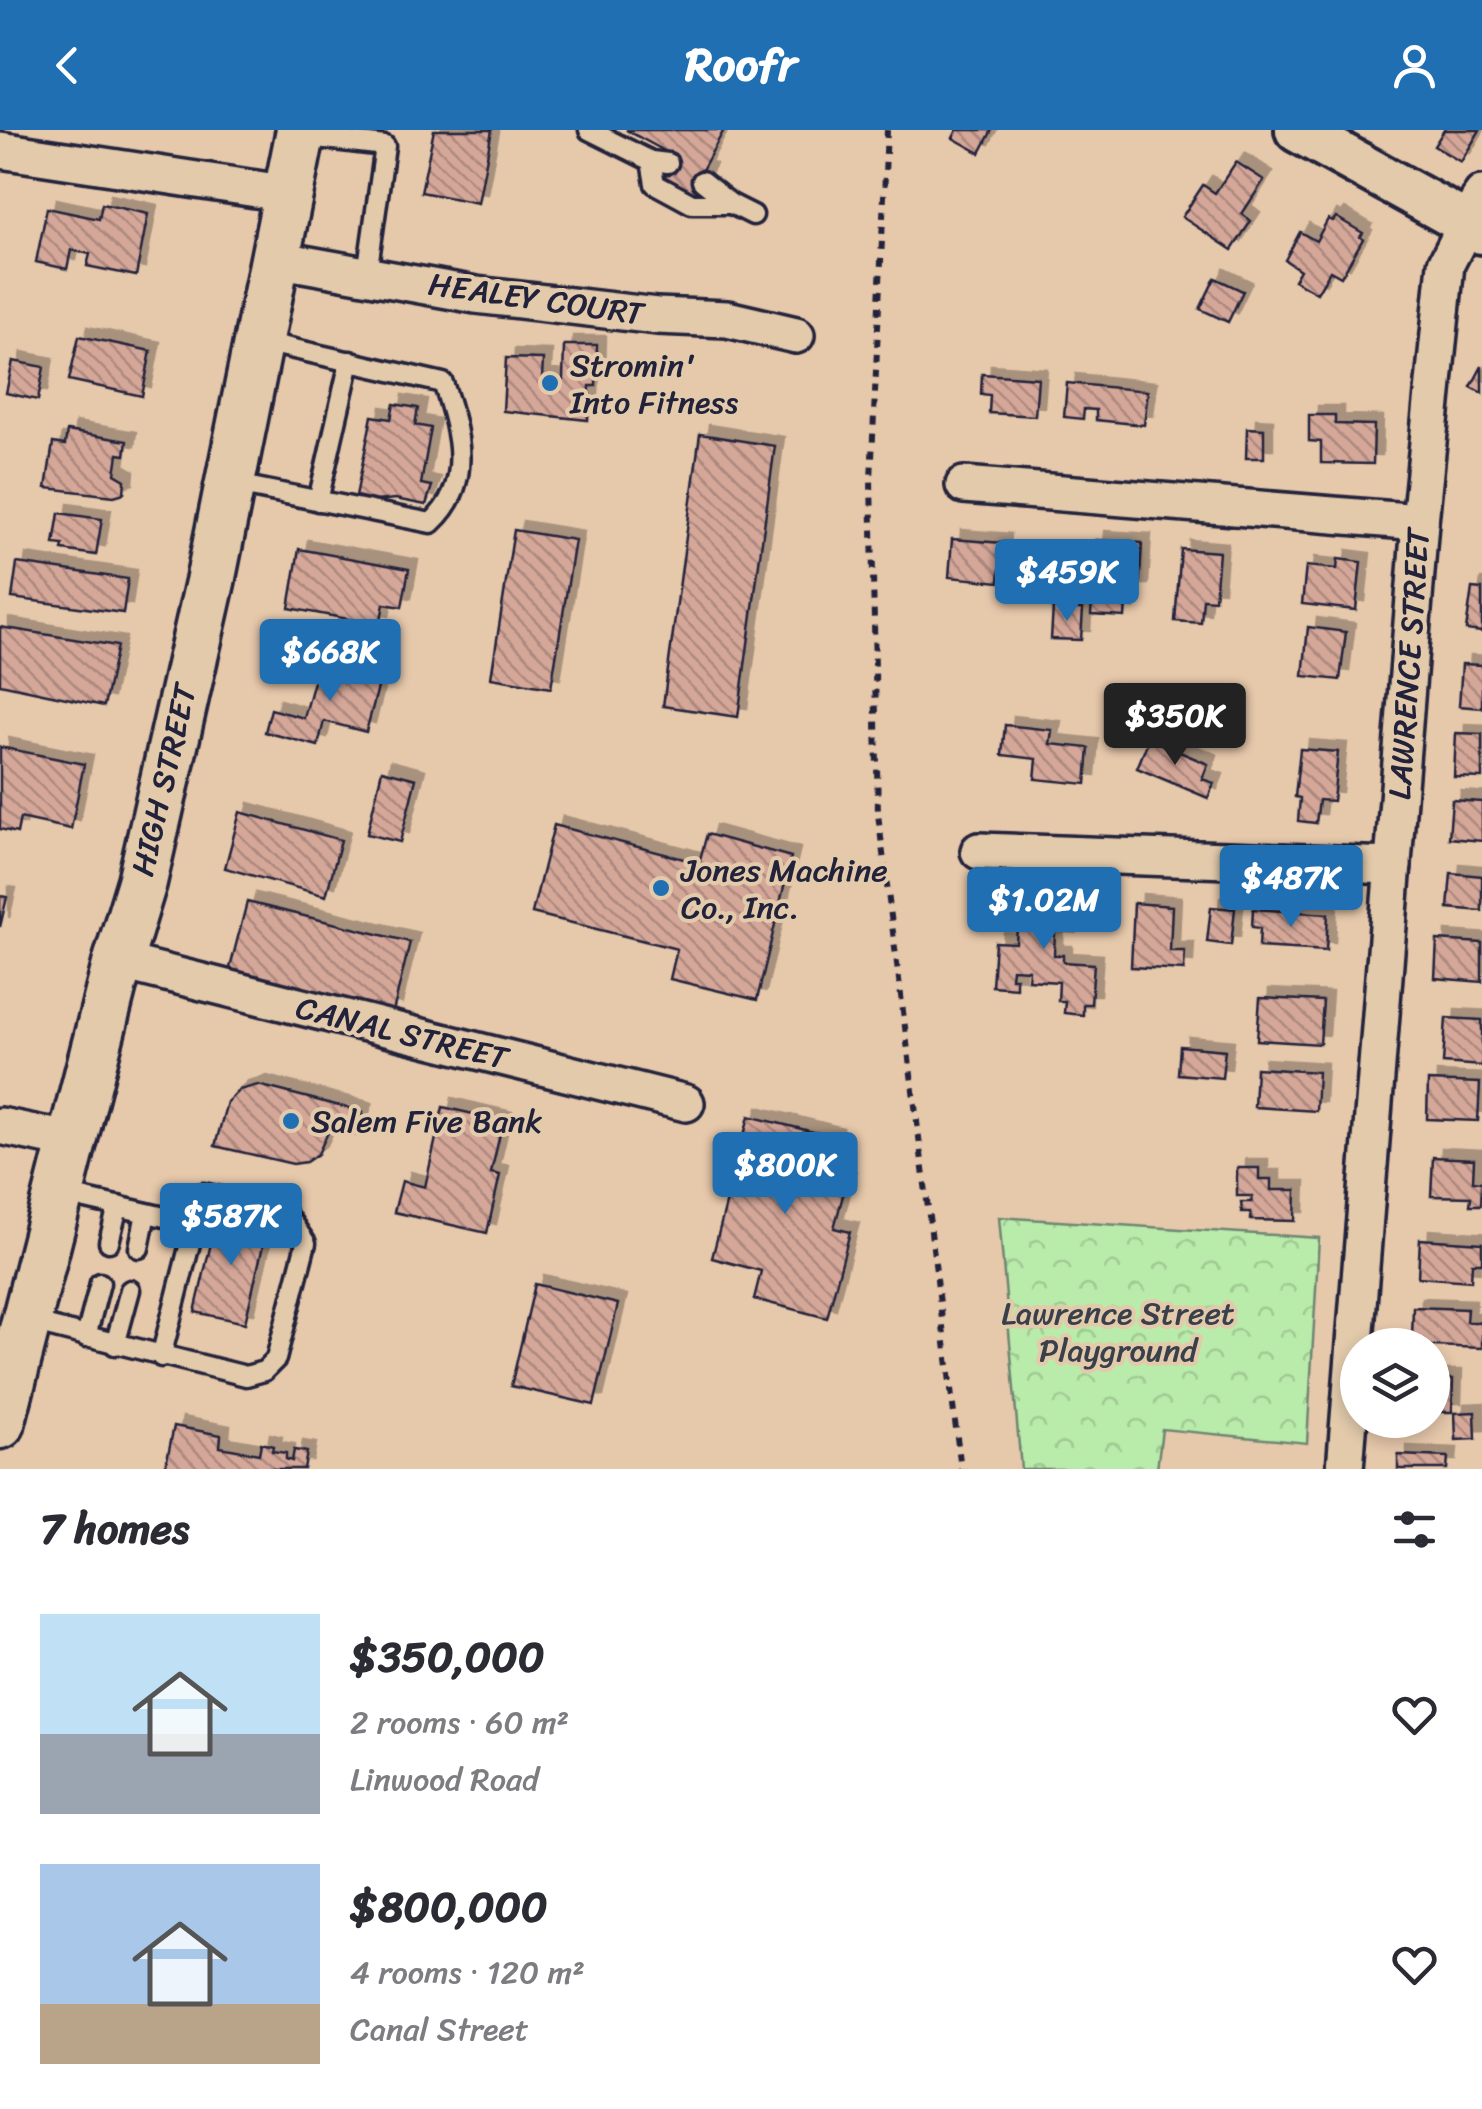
<!DOCTYPE html>
<html lang="en">
<head>
<meta charset="utf-8">
<style>
	body { margin:0; font-family:Sriracha,sans-serif; background:#f2f2f3; color:#2b2b33; height:100vh; display:flex; flex-direction:column; font-size:38px; white-space:nowrap }
	* { box-sizing:border-box; margin:0 }
	p { font-size:32px; color:#7c7c81 }
	.icon { flex:none; width:55px; height:55px; fill:none; stroke:currentColor; stroke-width:2; stroke-linecap:round; stroke-linejoin:round }
	.map { position:relative; height:1339px; overflow:hidden }
	.panel { display:flex; flex-direction:column; background:#fff; flex:1 }
	.panel>* { flex:none }
	.controls { position:absolute; left:1340px; top:1198px; display:grid; gap:20px }
	.controls a { display:grid; place-items:center; width:110px; height:110px; border-radius:50%; background:#fff; box-shadow:0 5px 15px #0003; font-size:50px }
	.price { position:absolute; translate:-50% -85px; padding:0 22px; border-radius:10px; background:#1f6fb2; color:#fff; font-size:32px; line-height:65px; filter:drop-shadow(0 2px 5px #0008) }
	.price::after { content:''; position:absolute; left:50%; top:60px; width:30px; height:22px; margin-left:-15px; background:inherit; clip-path:polygon(0 0,100% 0,50% 100%) }
	.price.current { background:#222; color:#fff }
	ul { padding:0; list-style:none }
	li { display:flex; align-items:center; gap:30px; height:250px; padding:0 40px }
	li span { display:grid; place-items:center; flex:none; width:280px; height:200px; border-radius:0px; color:#555 }
	li>.icon { margin-inline-start:auto }
	span .icon { width:120px; height:120px; fill:#fffc; stroke-width:1 }
	li b { font-size:42px }
	h2 { display:flex; justify-content:space-between; align-items:center; height:120px; padding:0 40px; font-size:42px }
	header { display:flex; justify-content:space-between; align-items:center; height:130px; padding:0 40px; background:#1f6fb2; color:#fff; font-size:45px; font-weight:700 }
	.map>svg:first-child { display:block }
	.park { fill:url(#park-crowns); stroke:#6e8672; stroke-width:2.5 }
	.building { fill:url(#building-back-hatch); stroke:#22223b; stroke-width:2.5; filter:url(#shadow) }
	.lines { fill:none; stroke-linecap:round; stroke-linejoin:round }
	.service-casing { stroke:#22223b; stroke-width:25 }
	.minor-casing { stroke:#22223b; stroke-width:42 }
	.tertiary-casing { stroke:#22223b; stroke-width:50 }
	.secondary-casing { stroke:#22223b; stroke-width:55 }
	.path { stroke:#22223b; stroke-width:6; stroke-dasharray:8 8; stroke-linecap:butt }
	.service { stroke:#e2caab; stroke-width:18 }
	.minor { stroke:#e2caab; stroke-width:35 }
	.tertiary { stroke:#e2caab; stroke-width:42 }
	.secondary { stroke:#e2caab; stroke-width:48 }
	.poi-dot { fill:#1f6fb2; stroke:#e2caab; stroke-width:4 }
	.labels { text-anchor:middle; dominant-baseline:central; stroke-width:8; stroke-linejoin:round; paint-order:stroke }
	.street-label { font-size:32px; fill:#22223b; stroke:#e2caab }
	.poi-label { font-size:32px; fill:#22223b; stroke:#e2caab; text-anchor:start }
	.park-label { font-size:32px; fill:#39404c; stroke:#e2caab }
</style>
</head>
<body>
<header><svg class="icon" aria-label="back" viewBox="0 0 24 24"><path d="M15 5l-7 7 7 7"/></svg>Roofr<svg class="icon" aria-label="person" viewBox="0 0 24 24"><circle cx="12" cy="8" r="4"/><path d="M4 21q1-7 8-7t8 7"/></svg></header>
<div class="map">
<svg width="1482" height="1339" viewBox="0 0 1482 1339">
	<defs>
		<pattern id="park-crowns" width="20" height="18" patternUnits="userSpaceOnUse" patternTransform="scale(2.5)"><rect width="20" height="18" fill="#b9ebaa"/><path d="M2 6a3 3 0 1 1 6 0M12 15a3 3 0 1 1 6 0" fill="none" stroke="#9fc993"/></pattern>
		<pattern id="building-back-hatch" width="6" height="6" patternUnits="userSpaceOnUse" patternTransform="scale(2.5)"><rect width="6" height="6" fill="#d5a799"/><path d="M-1 5l2 2M0 0l6 6M5-1l2 2" fill="none" stroke="#ac887e"/></pattern>
		<filter id="shadow"><feDropShadow dx="9" dy="-9" stdDeviation="0" flood-color="#0004"/></filter>
	</defs>
	<rect width="100%" height="100%" fill="#e6c8ab"/>
	<filter id="ink" filterUnits="userSpaceOnUse"><feTurbulence type="fractalNoise" baseFrequency=".01" numOctaves="2"/><feDisplacementMap in="SourceGraphic" scale="20" xChannelSelector="R" yChannelSelector="G"/><feConvolveMatrix kernelMatrix="1 2 1 2 8 2 1 2 1" color-interpolation-filters="sRGB"/></filter>
	<g filter="url(#ink)">
		<path class="park" d="M999,1087L1319,1108L1307,1313L1162,1299L1157,1339H1021Z"/>
		<g class="building">
			<path d="M434,0H492L478,73L421,62Z"/>
			<path d="M626,0H724L702,40L707,43L694,66L660,47L672,25Z"/>
			<path d="M957,0H992L980,23L953,8Z"/>
			<path d="M1444,0H1480L1461,32L1434,16Z"/>
			<path d="M1236,32L1264,50L1242,84L1251,91L1232,120L1182,87L1203,55L1215,63Z"/>
			<path d="M102,74L148,84L136,146L87,136L90,124L71,120L67,139L36,132L47,78L99,89Z"/>
			<path d="M1336,87L1363,103L1360,107L1363,109L1341,147L1330,141L1317,163L1294,150L1300,140L1285,130L1300,102L1316,111L1328,89L1333,91Z"/>
			<path d="M1215,148L1243,161L1228,192L1200,179Z"/>
			<path d="M79,206L151,221L142,266L69,250Z"/>
			<path d="M564,215H597L596,256H590L588,290L503,281L506,228L543,229L542,249L563,250Z"/>
			<path d="M13,231L44,237L38,270L6,263Z"/>
			<path d="M1482,236V263L1471,257Z"/>
			<path d="M982,244L1038,248L1035,286L989,283L990,265L981,264Z"/>
			<path d="M1067,253L1148,261L1144,295L1096,290V280L1084,279L1083,289L1064,287Z"/>
			<path d="M394,274L418,278L415,295L431,298L421,354L432,356L426,375L395,369L376,371L356,366L372,286L391,289Z"/>
			<path d="M1309,285H1335V294L1374,295L1373,334L1321,333V312L1309,311Z"/>
			<path d="M1247,298L1264,299V328H1246Z"/>
			<path d="M67,301L127,311L125,325L118,324L115,344L125,350L124,363L114,366L46,358L53,313L65,315Z"/>
			<path d="M700,304L775,316L738,587L663,576Z"/>
			<path d="M59,383L102,389L96,425L62,420L63,415L54,414Z"/>
			<path d="M514,400L575,410L551,558L491,548Z"/>
			<path d="M952,409L1002,413L999,452L949,447Z"/>
			<path d="M1096,410L1142,413L1139,463H1127L1125,487L1091,485Z"/>
			<path d="M299,419L409,439L402,477L384,474L380,495L289,478Z"/>
			<path d="M1181,419L1219,422L1215,470L1203,469L1201,493L1175,491Z"/>
			<path d="M1338,429L1361,432L1356,480L1302,474L1306,436L1337,439Z"/>
			<path d="M17,433L128,449L123,483L12,468Z"/>
			<path d="M1472,458L1482,459V502L1466,500Z"/>
			<path d="M1053,477L1083,479L1081,510L1051,509Z"/>
			<path d="M0,497L117,516L104,576L0,554Z"/>
			<path d="M1308,497L1346,502L1340,550L1303,546Z"/>
			<path d="M320,529L381,546L366,602L324,591L318,616L265,602L271,579L304,588Z"/>
			<path d="M1462,534L1482,535V578L1459,576Z"/>
			<path d="M1005,595L1052,600L1050,614L1089,618L1086,654L1035,649L1037,629L1002,625Z"/>
			<path d="M1456,603L1482,604V648L1454,647Z"/>
			<path d="M1149,609L1208,634L1202,649L1214,653L1208,668L1137,638Z"/>
			<path d="M0,617L84,634L71,699L20,688L17,703L0,699Z"/>
			<path d="M1300,619L1338,622L1333,671L1319,670L1316,693L1298,691L1300,668L1295,667Z"/>
			<path d="M382,640L416,649L400,712L367,704Z"/>
			<path d="M1452,670L1482,672V711L1449,708Z"/>
			<path d="M240,682L341,710L326,766L225,738Z"/>
			<path d="M554,695L699,733L707,704L791,727L757,870L670,849L677,819L532,783Z"/>
			<path d="M1451,743L1482,746V781L1448,778Z"/>
			<path d="M1019,762L1052,764L1051,775L1076,777L1075,802L1055,801L1054,825H1063V832L1094,834L1091,874H1083V885L1064,883L1065,871H1058L1059,852L1028,850L1029,840L1012,839L1011,848H1016V858L992,856L995,812L1016,813Z"/>
			<path d="M0,766L7,767L0,797Z"/>
			<path d="M247,772L410,812L393,882L229,842Z"/>
			<path d="M1134,773L1172,776L1170,821H1185L1184,840L1131,837Z"/>
			<path d="M1211,777L1235,779L1231,815L1207,812Z"/>
			<path d="M1253,779L1328,784L1326,821L1259,817L1260,798L1252,797Z"/>
			<path d="M1437,810L1482,813V852L1435,848Z"/>
			<path d="M1260,868L1323,871L1320,914L1257,910Z"/>
			<path d="M1446,888L1482,890V936L1443,933Z"/>
			<path d="M1180,916L1225,920L1222,948L1178,944Z"/>
			<path d="M1256,938L1318,942L1316,981L1254,977Z"/>
			<path d="M1428,951L1480,953L1478,991L1427,989Z"/>
			<path d="M258,955L363,982L356,1005L329,1000L318,1024L306,1032L293,1034L215,1016L227,972L239,960Z"/>
			<path d="M443,977L503,991L491,1043L500,1045L487,1103L394,1082L402,1051L425,1057Z"/>
			<path d="M749,986L834,1007L824,1045L847,1051L834,1098L850,1102L827,1188L754,1169L761,1141L712,1128Z"/>
			<path d="M1433,1027L1474,1029L1473,1051L1482,1052L1481,1075H1470L1471,1067L1431,1066Z"/>
			<path d="M1237,1038H1259V1049H1271V1060H1296L1295,1091L1251,1090V1082H1242L1241,1072H1252V1066H1237Z"/>
			<path d="M218,1083L268,1094L245,1193L195,1182Z"/>
			<path d="M1420,1109L1482,1113V1133H1472L1471,1151L1418,1147Z"/>
			<path d="M535,1154L618,1174L594,1275L511,1256Z"/>
			<path d="M1413,1177L1467,1179L1466,1192H1482V1218L1432,1216L1424,1215V1210H1412Z"/>
			<path d="M1432,1249H1453L1452,1282H1432Z"/>
			<path d="M1475,1282L1476,1309L1456,1310L1455,1283Z"/>
			<path d="M174,1296L221,1305L220,1317L259,1324L261,1313L273,1316L272,1321L286,1323V1329L292,1331L294,1320L307,1322L304,1339H165Z"/>
			<path d="M1398,1325L1448,1327L1447,1339H1398Z"/>
		</g>
		<g class="lines">
			<defs>
				<g id="service">
					<path d="M589,0L651,31L668,33"/>
					<path d="M300,6L385,16L367,144"/>
					<path d="M651,31L655,54L692,74H731"/>
					<path d="M702,51L731,74L753,85"/>
					<path d="M231,353L431,393C474,354 460,302 443,253L259,211"/>
					<path d="M318,371L350,231"/>
					<path d="M109,1112L118,1076"/>
					<path d="M139,1118L146,1083"/>
					<path d="M27,1191L246,1246L264,1241L276,1229L306,1113L284,1081L203,1063L195,1094L60,1063"/>
					<path d="M86,1207L100,1153"/>
					<path d="M115,1215L130,1160"/>
					<path d="M161,1227L195,1094"/>
				</g>
				<g id="minor">
					<path d="M0,20L289,64"/>
					<path d="M276,129L476,165L657,186L727,189L796,205"/>
					<path d="M964,355L1420,392"/>
					<path d="M979,721L1393,736"/>
					<path d="M118,831L686,973"/>
					<path d="M0,996L73,1011"/>
					<path d="M1345,1339L1420,392L1446,134L1482,64"/>
				</g>
				<path id="tertiary" d="M1297,0L1482,102"/>
				<path id="secondary" d="M0,1294L118,831L142,752L210,452L301,0"/>
			</defs>
			<use href="#service" class="service-casing"/>
			<use href="#minor" class="minor-casing"/>
			<use href="#tertiary" class="tertiary-casing"/>
			<use href="#secondary" class="secondary-casing"/>
			<path class="path" d="M887,0L871,350L878,684L961,1339"/>
			<use href="#service" class="service"/>
			<use href="#minor" class="minor"/>
			<use href="#tertiary" class="tertiary"/>
			<use href="#secondary" class="secondary"/>
		</g>
	</g>
	<g class="poi-dot">
		<circle cx="550" cy="253" r="10"/>
		<circle cx="661" cy="758" r="10"/>
		<circle cx="291" cy="991" r="10"/>
	</g>
	<g class="labels">
		<g class="street-label">
			<text transform="translate(536 169) rotate(8)">HEALEY COURT</text>
			<text transform="translate(1409 534) rotate(-86)">LAWRENCE STREET</text>
			<text transform="translate(164 650) rotate(-77)">HIGH STREET</text>
			<text transform="translate(402 903) rotate(14)">CANAL STREET</text>
		</g>
		<g class="poi-label">
			<text x="570" y="235">Stromin'<tspan x="570" dy="37">Into Fitness</tspan></text>
			<text x="681" y="740">Jones Machine<tspan x="681" dy="37">Co., Inc.</tspan></text>
			<text x="311" y="991">Salem Five Bank</text>
		</g>
		<g class="park-label">
			<text x="1118" y="1183">Lawrence Street<tspan x="1118" dy="37">Playground</tspan></text>
		</g>
	</g>
</svg>
<div class="controls">
<a><svg class="icon" aria-label="layers" viewBox="0 0 24 24"><path d="M12 4l9 5-9 5-9-5zM3 14l9 5 9-5"/></svg></a>
</div>
<b class="price" style="left:1067px;top:494px">$459K</b>
<b class="price" style="left:330px;top:574px">$668K</b>
<b class="price current" style="left:1175px;top:638px">$350K</b>
<b class="price" style="left:1291px;top:800px">$487K</b>
<b class="price" style="left:1044px;top:822px">$1.02M</b>
<b class="price" style="left:785px;top:1087px">$800K</b>
<b class="price" style="left:231px;top:1138px">$587K</b>
</div>
<section class="panel">
<h2>7 homes<svg class="icon" aria-label="filters" viewBox="0 0 24 24"><path d="M4 7h16M4 17h16"/><circle cx="9" cy="7" r="2"/><circle cx="15" cy="17" r="2"/></svg></h2>
<ul>
<li><span style="background:linear-gradient(#bfe0f5 60%,#9aa5b1 0)"><svg class="icon" aria-label="home" viewBox="0 0 24 24"><path d="M3 11l9-7 9 7M6 9v11h12V9"/></svg></span><div><b>$350,000</b><p>2 rooms · 60 m²</p><p>Linwood Road</p></div><svg class="icon" aria-label="heart" viewBox="0 0 24 24"><path d="M12 20l-8-8c-3-5 5-10 8-4 3-6 11-1 8 4z"/></svg></li>
<li><span style="background:linear-gradient(#a9c7e8 70%,#b9a48a 0)"><svg class="icon" aria-label="home" viewBox="0 0 24 24"><path d="M3 11l9-7 9 7M6 9v11h12V9"/></svg></span><div><b>$800,000</b><p>4 rooms · 120 m²</p><p>Canal Street</p></div><svg class="icon" aria-label="heart" viewBox="0 0 24 24"><path d="M12 20l-8-8c-3-5 5-10 8-4 3-6 11-1 8 4z"/></svg></li>
</ul>
</section>
</body>
</html>
